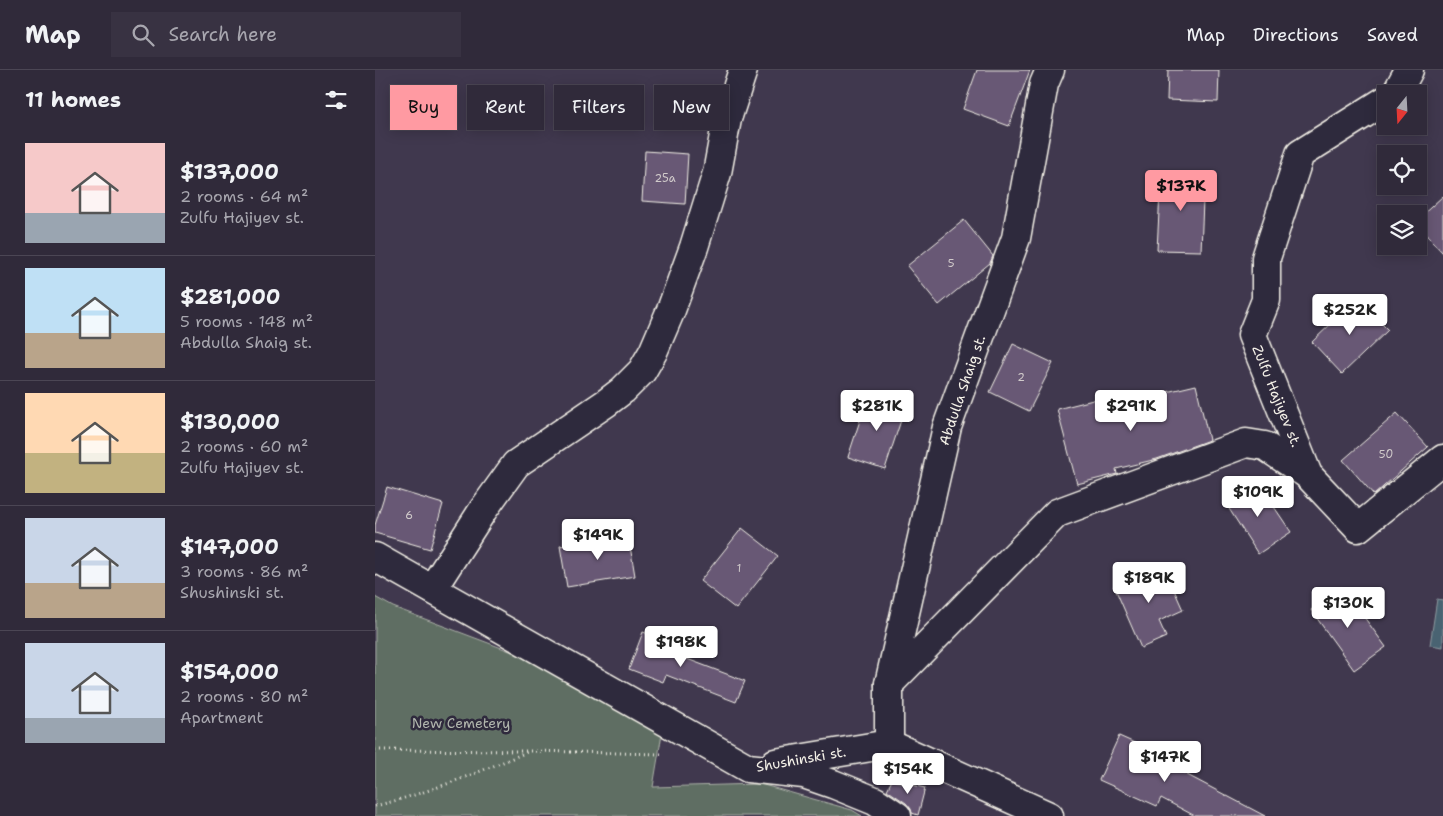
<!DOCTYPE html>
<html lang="en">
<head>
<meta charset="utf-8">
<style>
	body { margin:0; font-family:"Shantell Sans",sans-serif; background:#383242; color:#f1f3f6; height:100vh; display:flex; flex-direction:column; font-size:19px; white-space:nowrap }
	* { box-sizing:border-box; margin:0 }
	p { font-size:16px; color:#a8a7af }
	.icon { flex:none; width:28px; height:28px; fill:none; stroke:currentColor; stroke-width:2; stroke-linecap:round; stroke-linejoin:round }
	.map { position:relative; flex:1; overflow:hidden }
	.panel { display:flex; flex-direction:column; background:#302a3a; width:375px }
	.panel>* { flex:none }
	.guide { position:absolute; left:15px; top:15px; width:475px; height:45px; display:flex; gap:10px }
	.needle { width:32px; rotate:198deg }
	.controls { position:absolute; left:1002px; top:15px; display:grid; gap:10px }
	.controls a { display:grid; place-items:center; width:50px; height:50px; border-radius:0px; background:#302a3a; box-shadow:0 2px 12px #0003,0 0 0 1px #4b4654; font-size:25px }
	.price { position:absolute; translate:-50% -42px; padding:0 11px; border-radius:5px; background:#fff; color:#222; font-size:16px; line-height:32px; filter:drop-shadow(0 1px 2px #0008) }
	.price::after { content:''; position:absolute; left:50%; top:30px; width:15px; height:11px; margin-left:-8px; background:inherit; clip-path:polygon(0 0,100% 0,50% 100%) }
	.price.active { background:#ff9aa2; color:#111 }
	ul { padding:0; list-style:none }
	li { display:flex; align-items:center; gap:15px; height:125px; padding:0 25px }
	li+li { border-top:1px solid #4b4654 }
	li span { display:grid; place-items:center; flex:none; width:140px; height:100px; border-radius:0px; color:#555 }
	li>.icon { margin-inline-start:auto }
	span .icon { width:60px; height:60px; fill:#fffc; stroke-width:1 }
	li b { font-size:21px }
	h2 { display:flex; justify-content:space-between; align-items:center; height:60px; padding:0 25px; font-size:21px }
	.tag { padding:0 18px; border-radius:0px; background:#302a3a; box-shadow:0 2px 12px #0003,0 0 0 1px #4b4654; font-size:18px; line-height:45px }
	.tag.active { background:#ff9aa2; color:#111 }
	header { display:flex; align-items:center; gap:30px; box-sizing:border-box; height:70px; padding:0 25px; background:#302a3a; border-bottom:1px solid #4b4654 }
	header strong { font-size:24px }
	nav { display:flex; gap:28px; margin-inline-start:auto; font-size:18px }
	.search { width:350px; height:45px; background:#383242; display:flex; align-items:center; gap:12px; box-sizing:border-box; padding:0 18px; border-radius:0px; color:#a8a7af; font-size:19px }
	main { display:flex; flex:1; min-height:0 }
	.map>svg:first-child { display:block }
	.green { fill:#5f6e64; stroke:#aab0a6 }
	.water { fill:#4a6372; stroke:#8e9ca1 }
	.building { fill:#685975; stroke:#f4f1e8 }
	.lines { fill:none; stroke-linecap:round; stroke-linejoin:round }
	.minor-casing { stroke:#f4f1e8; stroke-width:31 }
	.path { stroke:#f4f1e8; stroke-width:3; stroke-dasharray:1 4; stroke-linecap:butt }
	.minor { stroke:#2f2a3d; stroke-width:28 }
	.labels { text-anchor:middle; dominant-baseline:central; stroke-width:5; stroke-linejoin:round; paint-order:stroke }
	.number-label { font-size:11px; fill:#d1cbcb }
	.street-label { font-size:14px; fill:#f4f1e8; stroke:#2f2a3d }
	.park-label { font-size:14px; fill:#b1b6ad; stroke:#2f2a3d }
</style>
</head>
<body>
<header>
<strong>Map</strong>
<div class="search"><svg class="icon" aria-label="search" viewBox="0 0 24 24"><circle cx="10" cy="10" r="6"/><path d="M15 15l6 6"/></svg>Search here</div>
<nav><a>Map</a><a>Directions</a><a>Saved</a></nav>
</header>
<main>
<section class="panel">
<h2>11 homes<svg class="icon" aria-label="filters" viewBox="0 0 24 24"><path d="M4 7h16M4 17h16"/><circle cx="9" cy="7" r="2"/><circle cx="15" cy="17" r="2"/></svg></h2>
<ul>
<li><span style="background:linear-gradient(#f6c9c9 70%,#9aa5b1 0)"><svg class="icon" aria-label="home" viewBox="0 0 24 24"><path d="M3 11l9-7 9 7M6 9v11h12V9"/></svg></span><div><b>$137,000</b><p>2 rooms · 64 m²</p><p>Zulfu Hajiyev st.</p></div></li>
<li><span style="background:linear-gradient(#bfe0f5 65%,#b9a48a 0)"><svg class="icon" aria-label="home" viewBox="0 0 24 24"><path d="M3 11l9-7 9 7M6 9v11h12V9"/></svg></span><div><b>$281,000</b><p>5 rooms · 148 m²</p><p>Abdulla Shaig st.</p></div></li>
<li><span style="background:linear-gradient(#ffd9b3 60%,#c2b280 0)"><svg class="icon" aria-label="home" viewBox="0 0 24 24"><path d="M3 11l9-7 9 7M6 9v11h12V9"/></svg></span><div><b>$130,000</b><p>2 rooms · 60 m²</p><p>Zulfu Hajiyev st.</p></div></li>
<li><span style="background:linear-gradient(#c9d6e8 65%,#b9a48a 0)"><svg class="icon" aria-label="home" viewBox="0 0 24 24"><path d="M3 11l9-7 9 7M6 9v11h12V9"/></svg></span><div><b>$147,000</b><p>3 rooms · 86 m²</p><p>Shushinski st.</p></div></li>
<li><span style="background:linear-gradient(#c9d6e8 75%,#9aa5b1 0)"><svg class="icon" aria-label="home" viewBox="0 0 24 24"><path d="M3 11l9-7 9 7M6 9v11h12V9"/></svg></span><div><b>$154,000</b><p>2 rooms · 80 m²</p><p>Apartment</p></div></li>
</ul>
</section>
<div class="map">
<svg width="1068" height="746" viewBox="0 0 1068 746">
	<rect width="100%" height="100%" fill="#40384e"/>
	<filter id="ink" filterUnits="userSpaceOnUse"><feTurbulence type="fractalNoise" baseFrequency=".02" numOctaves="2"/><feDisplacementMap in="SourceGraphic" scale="10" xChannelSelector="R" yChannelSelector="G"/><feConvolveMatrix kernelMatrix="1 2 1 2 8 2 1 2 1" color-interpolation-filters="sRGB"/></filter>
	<g filter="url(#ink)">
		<path class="green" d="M0,527L18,537L291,640L278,717L385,714L477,740L487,746H0Z"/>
		<path class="water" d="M1062,529L1068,530V577L1055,575Z"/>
		<g class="building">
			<path d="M602,0H655L634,56L588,39Z"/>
			<path d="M793,0H844L843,32L792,30Z"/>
			<path d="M270,81L313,84L310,134L267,131Z"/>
			<path d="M786,103L829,105L826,181L782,180Z"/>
			<path d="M1068,126V183L1044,157V148Z"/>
			<path d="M589,150L618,186L615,193L564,235L532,196Z"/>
			<path d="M982,229L1013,260L967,304L937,272Z"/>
			<path d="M638,274L678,293L654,341L615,322Z"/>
			<path d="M821,315L834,370L782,389L741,399L742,404L702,414L682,339L722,329L724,338Z"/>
			<path d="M493,326L530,338L510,399L473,387Z"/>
			<path d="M1022,343L1053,377L999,425L968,390Z"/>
			<path d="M883,413L916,462L883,484L851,434Z"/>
			<path d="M12,417L68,434L55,479L0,463V455Z"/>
			<path d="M367,458L403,486L361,539L325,511Z"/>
			<path d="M253,464L260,506L192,517L185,476Z"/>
			<path d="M788,495L808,540L784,551L791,567L766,578L739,516Z"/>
			<path d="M967,517L1011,577L979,600L936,540Z"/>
			<path d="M268,562L302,574L299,584L370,611L361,632L291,605L288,612L254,599Z"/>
			<path d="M744,666L802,692L799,698L890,746H820L786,728L782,736L724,710Z"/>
			<path d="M517,710L550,718L543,745L537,743L536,739L531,733L512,720Z"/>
		</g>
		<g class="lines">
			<defs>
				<g id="minor">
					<path d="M1021,24L1034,0"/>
					<path d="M1011,30L925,84L891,188V230L877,265L933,405L983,458L1068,389"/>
					<path d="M0,487L373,698L429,704L458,714L500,731L522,746"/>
					<path d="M57,519L108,440L141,394L231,333L248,320L267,301L278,282L296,240L319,177L342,103L352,49L368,0"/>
					<path d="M514,614L682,443L871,373L890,376L933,405"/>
					<path d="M514,674V614L572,357L641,168L669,14L675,0"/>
					<path d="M400,693L514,674L674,746"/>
				</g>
			</defs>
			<use href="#minor" class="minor-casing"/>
			<g class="path">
				<path d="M0,680L155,681L286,684"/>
				<path d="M0,736C53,723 102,703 152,682"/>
			</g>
			<use href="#minor" class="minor"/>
		</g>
	</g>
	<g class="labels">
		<g class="number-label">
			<text x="290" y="108">25а</text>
			<text x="576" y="193">5</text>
			<text x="646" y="307">2</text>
			<text x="1011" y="384">50</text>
			<text x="34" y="445">6</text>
			<text x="364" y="498">1</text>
		</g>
		<g class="street-label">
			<text transform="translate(587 320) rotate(-71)">Abdulla Shaig st.</text>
			<text transform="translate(902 326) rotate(68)">Zulfu Hajiyev st.</text>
			<text transform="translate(426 689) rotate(-10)">Shushinski st.</text>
		</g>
		<g class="park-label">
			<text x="86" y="653">New Cemetery</text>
		</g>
	</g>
</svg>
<div class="controls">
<a><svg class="needle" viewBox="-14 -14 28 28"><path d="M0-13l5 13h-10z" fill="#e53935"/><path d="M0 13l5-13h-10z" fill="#a8a7af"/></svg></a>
<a><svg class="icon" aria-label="locate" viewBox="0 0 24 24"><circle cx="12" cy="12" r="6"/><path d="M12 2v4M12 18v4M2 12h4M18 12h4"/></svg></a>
<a><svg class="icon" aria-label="layers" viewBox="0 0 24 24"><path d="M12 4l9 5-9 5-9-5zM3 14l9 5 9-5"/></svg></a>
</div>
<b class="price active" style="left:806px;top:142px">$137K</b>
<b class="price" style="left:975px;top:266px">$252K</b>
<b class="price" style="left:502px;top:362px">$281K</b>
<b class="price" style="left:756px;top:362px">$291K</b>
<b class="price" style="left:883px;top:448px">$109K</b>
<b class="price" style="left:223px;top:491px">$149K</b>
<b class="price" style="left:774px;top:534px">$189K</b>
<b class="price" style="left:973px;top:559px">$130K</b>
<b class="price" style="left:306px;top:598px">$198K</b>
<b class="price" style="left:790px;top:713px">$147K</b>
<b class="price" style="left:533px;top:725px">$154K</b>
<div class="guide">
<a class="tag active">Buy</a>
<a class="tag">Rent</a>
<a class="tag">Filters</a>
<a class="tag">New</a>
</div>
</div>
</main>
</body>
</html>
